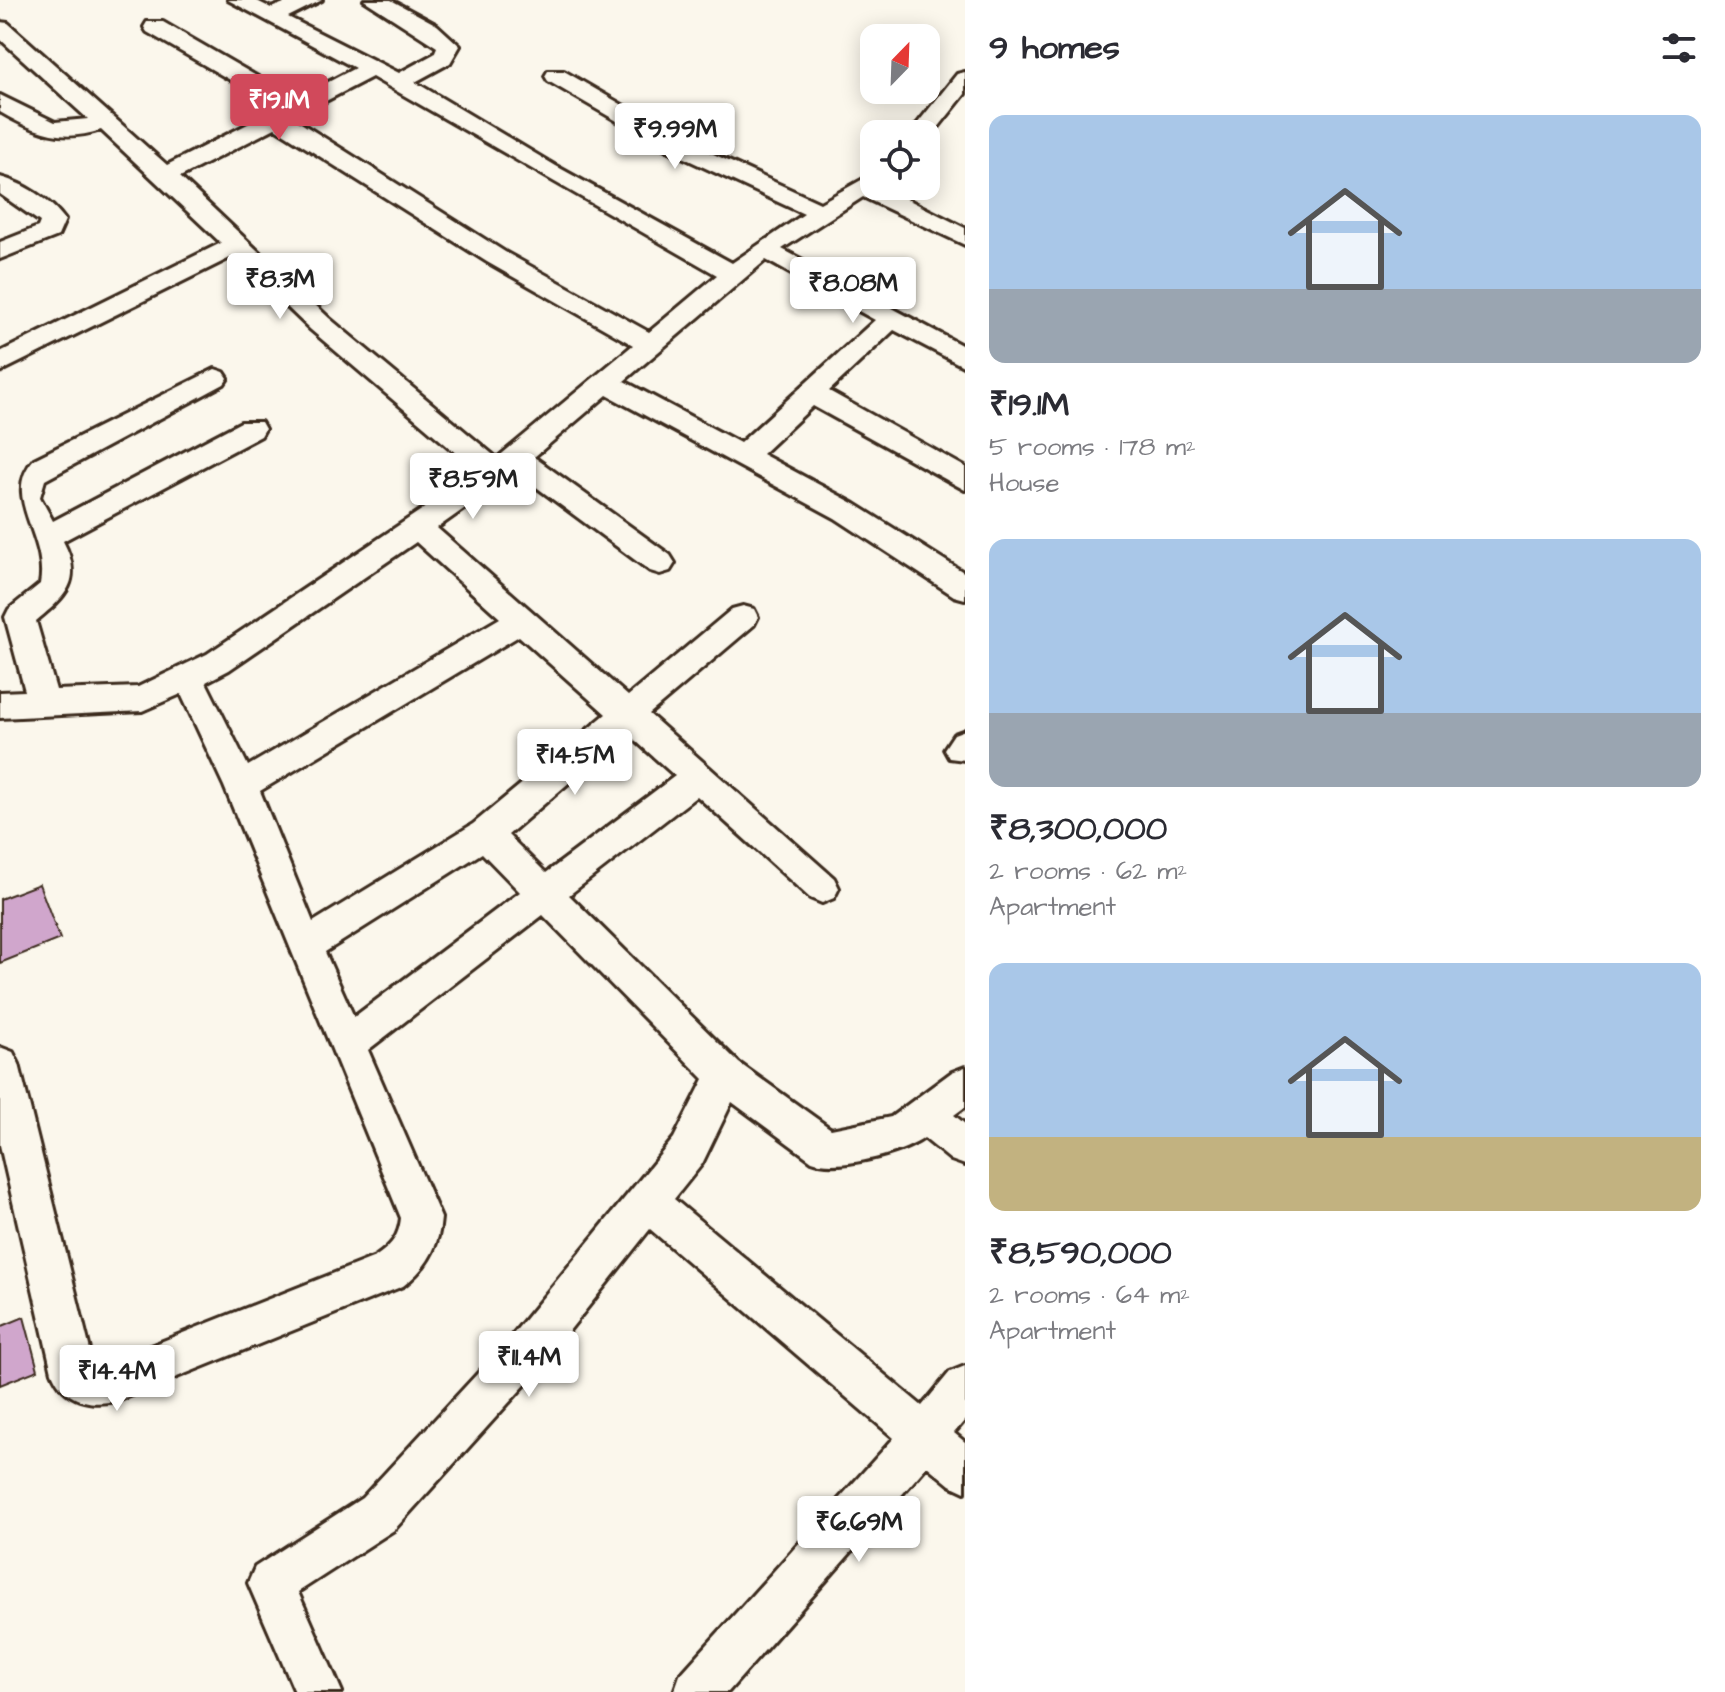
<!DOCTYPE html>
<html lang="en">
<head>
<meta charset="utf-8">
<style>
	body { margin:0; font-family:"Architects Daughter",sans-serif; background:#f7f7f7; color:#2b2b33; height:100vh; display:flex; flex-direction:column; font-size:30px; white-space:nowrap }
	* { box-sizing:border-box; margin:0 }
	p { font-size:26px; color:#7c7c81 }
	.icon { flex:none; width:44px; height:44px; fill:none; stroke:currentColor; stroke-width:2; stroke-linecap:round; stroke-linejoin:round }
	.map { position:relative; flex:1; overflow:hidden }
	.panel { display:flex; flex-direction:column; background:#fff; width:760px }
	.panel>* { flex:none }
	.needle { width:52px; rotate:23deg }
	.fabs { position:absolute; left:860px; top:24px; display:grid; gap:16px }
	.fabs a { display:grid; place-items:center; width:80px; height:80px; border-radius:16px; background:#fff; box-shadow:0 4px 20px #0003; font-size:40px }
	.price { position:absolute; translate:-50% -68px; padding:0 18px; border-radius:8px; background:#fff; color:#222; font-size:26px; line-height:52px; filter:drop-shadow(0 2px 4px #0008) }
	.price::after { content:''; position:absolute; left:50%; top:48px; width:24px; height:18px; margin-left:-12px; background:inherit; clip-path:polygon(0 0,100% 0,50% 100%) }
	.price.on { background:#d1495b; color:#fff }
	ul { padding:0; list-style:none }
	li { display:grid; align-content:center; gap:16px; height:424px; padding:0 24px }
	li span { display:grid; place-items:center; height:248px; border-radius:16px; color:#555 }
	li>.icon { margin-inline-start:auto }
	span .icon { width:144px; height:144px; fill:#fffc; stroke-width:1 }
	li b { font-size:34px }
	h2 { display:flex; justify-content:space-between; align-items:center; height:96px; padding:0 24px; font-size:34px }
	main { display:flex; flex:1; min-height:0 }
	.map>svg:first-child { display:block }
	.building { fill:#d0a6cc; stroke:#3b2a1e; stroke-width:2 }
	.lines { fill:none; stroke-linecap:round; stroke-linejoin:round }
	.minor-casing { stroke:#3b2a1e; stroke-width:6 }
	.minor { fill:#fbf7ec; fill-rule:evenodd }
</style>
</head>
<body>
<main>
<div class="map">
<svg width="965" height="1692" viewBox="0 0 965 1692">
	<rect width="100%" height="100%" fill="#fbf7ec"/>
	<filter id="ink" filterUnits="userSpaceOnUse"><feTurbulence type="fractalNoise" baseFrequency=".0125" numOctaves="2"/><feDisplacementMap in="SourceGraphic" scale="16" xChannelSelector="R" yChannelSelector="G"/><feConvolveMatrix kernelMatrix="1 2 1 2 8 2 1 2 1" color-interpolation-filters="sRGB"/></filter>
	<g filter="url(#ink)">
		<g class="building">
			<path d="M39,884L60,939L0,963V899Z"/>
			<path d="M24,1317L38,1370L0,1385V1327Z"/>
		</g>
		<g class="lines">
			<defs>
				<g id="minor">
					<path d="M228,0H255L271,8L292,0H322L288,17L399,73L434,54L437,47L364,0H391L437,25L460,46L450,63L415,82L556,166L732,263L804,214L667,150L548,81L545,76L548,71H564L683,140L820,203L874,173V186H881L965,228V245L863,197L782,249L965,347V367L894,330L829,391L965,467V490L813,406L762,454L855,504L965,573V599L954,596L835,518L607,395L534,457L670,555L675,563L670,571L660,574L650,571L516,472L437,528L628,696L732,609L743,606L754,609L758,617L754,625L649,714L834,878L839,888L834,898L822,903L810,898L697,796L569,895L739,1063L831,1129L891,1117L952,1072L965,1067V1107L954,1115L965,1124V1165L951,1160L924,1138C902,1154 837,1171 812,1161L732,1102L702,1164L674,1199L922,1406L950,1372L965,1366V1420L954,1433L965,1442V1492L950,1485L927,1466L728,1692H674L680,1675L894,1438L650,1229L534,1375L394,1530L298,1592L342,1692H295L248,1583L255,1567L362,1498L504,1345L674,1138L704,1079L543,915L368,1050L441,1218C439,1247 426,1269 403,1286L120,1400C91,1407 64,1402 52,1372L0,1145V1047L13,1052L19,1064L93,1362L120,1358L375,1257C391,1246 399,1237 401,1218L224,786L181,694L142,711L0,718V692L25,691L5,617L9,609L40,584C49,536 0,497 34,459L215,369L224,372L228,378L224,384L45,480L40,497L53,521L241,422H261L265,429L261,436L63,541C84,581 66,596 36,621L56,690L138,687L207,654L478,472L311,330L234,256L0,372V352L221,243L101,130C62,143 34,132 0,112V95L55,122L88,119L0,39V22L8,23L167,165L279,108L147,32L144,27L147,22H163L296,99L355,68ZM372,77L717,275L649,332L505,252L293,118ZM275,128L487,262L633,345L497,458L329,318L180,177ZM766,260L875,320L740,443L624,381ZM416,542L500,618L248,766L206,682L229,670ZM519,636L606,714L473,824L313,922L260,791ZM627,733L675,776L546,873L508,835ZM482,853L520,892L354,1017L325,952Z"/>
					<path d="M965,72V94L929,139L926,140V134H909L957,74Z"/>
					<path d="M0,177C23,183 51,200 65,220L58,236L0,259V242L38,227L40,222L0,194Z"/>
					<path d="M965,730V760L949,758L944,749L954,734Z"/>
				</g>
			</defs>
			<use href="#minor" class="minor-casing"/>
			<use href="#minor" class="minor"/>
		</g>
	</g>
</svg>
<div class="fabs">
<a><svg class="needle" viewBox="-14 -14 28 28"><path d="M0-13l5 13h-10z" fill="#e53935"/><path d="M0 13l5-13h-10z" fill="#7c7c81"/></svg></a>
<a><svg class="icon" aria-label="locate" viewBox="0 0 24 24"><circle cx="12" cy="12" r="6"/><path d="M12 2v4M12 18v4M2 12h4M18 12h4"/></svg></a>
</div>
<b class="price on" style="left:279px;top:142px">₹19.1M</b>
<b class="price" style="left:675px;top:171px">₹9.99M</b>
<b class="price" style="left:280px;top:321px">₹8.3M</b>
<b class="price" style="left:853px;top:325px">₹8.08M</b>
<b class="price" style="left:473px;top:521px">₹8.59M</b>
<b class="price" style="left:575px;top:797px">₹14.5M</b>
<b class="price" style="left:529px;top:1399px">₹11.4M</b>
<b class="price" style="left:117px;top:1413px">₹14.4M</b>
<b class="price" style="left:859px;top:1564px">₹6.69M</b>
</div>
<section class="panel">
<h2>9 homes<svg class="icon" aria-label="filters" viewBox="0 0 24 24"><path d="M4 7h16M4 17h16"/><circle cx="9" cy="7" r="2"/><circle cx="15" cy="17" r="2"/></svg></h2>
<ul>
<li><span style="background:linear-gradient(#a9c7e8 70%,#9aa5b1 0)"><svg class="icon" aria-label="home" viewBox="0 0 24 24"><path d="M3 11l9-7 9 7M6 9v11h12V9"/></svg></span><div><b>₹19.1M</b><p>5 rooms · 178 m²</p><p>House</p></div></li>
<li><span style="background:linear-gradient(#a9c7e8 70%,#9aa5b1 0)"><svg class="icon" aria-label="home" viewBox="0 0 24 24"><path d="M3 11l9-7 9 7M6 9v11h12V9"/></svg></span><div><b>₹8,300,000</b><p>2 rooms · 62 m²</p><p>Apartment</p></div></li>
<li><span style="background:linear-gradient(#a9c7e8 70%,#c2b280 0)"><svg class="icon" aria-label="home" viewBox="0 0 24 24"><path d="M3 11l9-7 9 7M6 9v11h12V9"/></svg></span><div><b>₹8,590,000</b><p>2 rooms · 64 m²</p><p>Apartment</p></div></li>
</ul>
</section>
</main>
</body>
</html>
